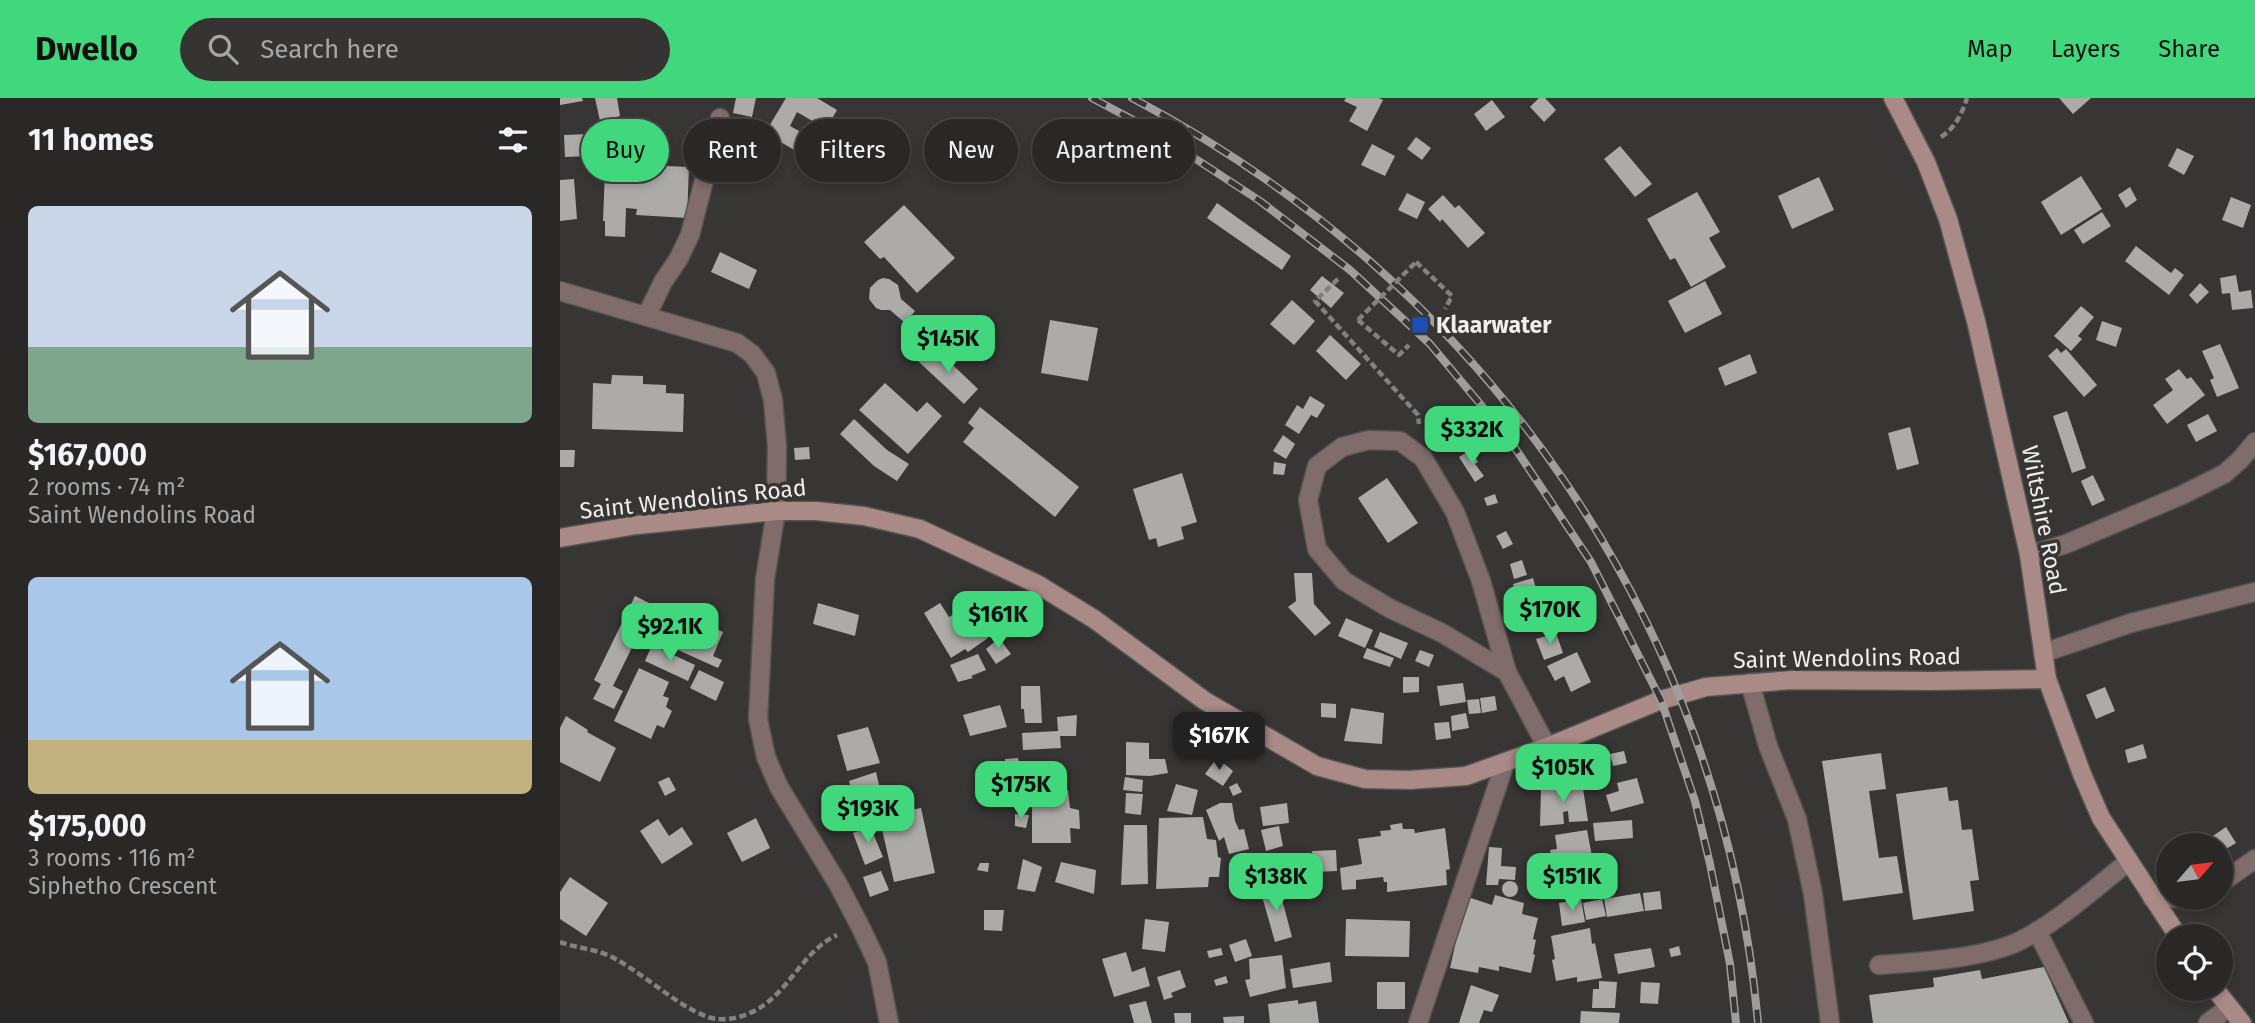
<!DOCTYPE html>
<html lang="en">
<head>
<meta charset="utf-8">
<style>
	body { margin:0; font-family:"Fira Sans",sans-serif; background:#363433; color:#f1f3f6; height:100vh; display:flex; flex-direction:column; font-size:26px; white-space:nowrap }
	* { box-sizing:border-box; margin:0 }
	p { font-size:23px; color:#a5a6a7 }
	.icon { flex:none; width:38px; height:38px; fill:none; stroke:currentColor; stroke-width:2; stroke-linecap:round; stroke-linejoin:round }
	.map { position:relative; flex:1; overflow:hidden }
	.panel { display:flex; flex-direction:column; background:#2a2827; width:560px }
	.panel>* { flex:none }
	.guide { position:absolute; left:21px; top:21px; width:665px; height:63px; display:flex; gap:14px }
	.needle { width:46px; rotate:62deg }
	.buttons { position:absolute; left:1596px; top:735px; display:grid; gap:14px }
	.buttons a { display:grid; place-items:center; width:77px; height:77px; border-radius:50%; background:#2a2827; box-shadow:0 4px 10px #0003,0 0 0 2px #464444; font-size:35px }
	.price { position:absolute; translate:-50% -60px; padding:0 16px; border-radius:14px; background:#41d77c; color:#111; font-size:23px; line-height:46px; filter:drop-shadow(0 2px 4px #0008) }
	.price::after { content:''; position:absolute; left:50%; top:42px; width:21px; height:16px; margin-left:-10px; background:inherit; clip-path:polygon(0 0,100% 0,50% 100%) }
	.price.current { background:#222; color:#fff }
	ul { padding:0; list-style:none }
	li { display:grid; align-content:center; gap:14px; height:371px; padding:0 28px }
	li span { display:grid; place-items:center; height:217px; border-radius:10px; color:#555 }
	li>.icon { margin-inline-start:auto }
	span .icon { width:126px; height:126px; fill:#fffc; stroke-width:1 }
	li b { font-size:30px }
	h2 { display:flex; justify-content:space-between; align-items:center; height:84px; padding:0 28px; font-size:30px }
	.pill { padding:0 24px; border-radius:32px; background:#2a2827; box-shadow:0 4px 10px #0003,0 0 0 2px #464444; font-size:24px; line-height:63px }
	.pill.current { background:#41d77c; color:#111 }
	header { display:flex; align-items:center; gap:42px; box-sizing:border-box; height:98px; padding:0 35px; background:#41d77c; color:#111 }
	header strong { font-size:33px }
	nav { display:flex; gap:38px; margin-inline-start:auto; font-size:24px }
	.search { width:490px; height:63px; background:#363433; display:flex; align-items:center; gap:18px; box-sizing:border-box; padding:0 24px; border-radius:38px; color:#a5a6a7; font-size:26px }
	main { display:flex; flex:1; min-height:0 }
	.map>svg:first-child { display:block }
	.building { fill:#adaba7 }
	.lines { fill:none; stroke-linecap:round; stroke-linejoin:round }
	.lane-casing { stroke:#555352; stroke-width:21 }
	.street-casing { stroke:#555352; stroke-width:21 }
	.secondary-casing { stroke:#555352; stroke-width:21 }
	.path { stroke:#848281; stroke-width:4.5; stroke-dasharray:7 3.5; stroke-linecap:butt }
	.lane { stroke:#806c6a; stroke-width:18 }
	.street { stroke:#806c6a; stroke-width:18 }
	.secondary { stroke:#a98a87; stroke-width:18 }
	.rail-casing { stroke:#a09e9d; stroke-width:8 }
	.rail { stroke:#383634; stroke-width:5; stroke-dasharray:16; stroke-linecap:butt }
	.path-bridge { stroke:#848281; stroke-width:4.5; stroke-dasharray:7 3.5; stroke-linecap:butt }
	.transit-dot { fill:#1a4fb4; stroke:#383634; stroke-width:2.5 }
	.labels { text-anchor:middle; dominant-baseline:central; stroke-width:7; stroke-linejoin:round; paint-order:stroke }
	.poi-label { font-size:23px; font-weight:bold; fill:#f0eeed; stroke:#383634; text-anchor:start }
	.street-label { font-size:23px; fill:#f0eeed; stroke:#383634 }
</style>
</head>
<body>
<header>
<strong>Dwello</strong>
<div class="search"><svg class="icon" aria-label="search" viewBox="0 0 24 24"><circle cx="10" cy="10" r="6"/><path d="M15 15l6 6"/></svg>Search here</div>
<nav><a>Map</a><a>Layers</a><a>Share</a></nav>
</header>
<main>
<section class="panel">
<h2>11 homes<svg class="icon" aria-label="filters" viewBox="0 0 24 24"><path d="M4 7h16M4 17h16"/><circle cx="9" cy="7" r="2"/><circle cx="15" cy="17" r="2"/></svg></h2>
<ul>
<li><span style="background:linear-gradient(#c9d6e8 65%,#7fa58c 0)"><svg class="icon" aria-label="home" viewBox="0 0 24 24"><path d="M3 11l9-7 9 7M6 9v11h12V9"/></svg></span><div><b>$167,000</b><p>2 rooms · 74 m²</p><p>Saint Wendolins Road</p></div></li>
<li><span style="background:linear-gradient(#a9c7e8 75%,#c2b280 0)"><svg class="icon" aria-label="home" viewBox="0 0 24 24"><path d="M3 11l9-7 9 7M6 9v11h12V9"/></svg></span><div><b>$175,000</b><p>3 rooms · 116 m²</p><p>Siphetho Crescent</p></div></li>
</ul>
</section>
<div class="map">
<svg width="1695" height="925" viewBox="0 0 1695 925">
	<rect width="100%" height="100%" fill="#383634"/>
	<g class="building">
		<path d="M0,0H22L23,3L0,7Z"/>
		<path d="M35,0H57L60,18L40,23Z"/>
		<path d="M176,0H196L192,19L173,15Z"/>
		<path d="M226,0H257L277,12L266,31L237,14L230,28L252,40L243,57L205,35Z"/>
		<path d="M786,0H819L823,2L807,33L789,23L797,9L784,3Z"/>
		<path d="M979,0H985L996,12L984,24L970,9Z"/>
		<path d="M1499,0H1531L1513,16Z"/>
		<path d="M932,2L945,19L926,33L914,16Z"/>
		<path d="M29,36L30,58L5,59L4,37Z"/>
		<path d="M856,39L871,50L862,62L847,51Z"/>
		<path d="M812,46L835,58L825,78L801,67Z"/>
		<path d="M1060,48L1092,86L1075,99L1044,61Z"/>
		<path d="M1617,50L1634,58L1624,77L1608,68Z"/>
		<path d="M71,60H82V67L129,69L127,120L76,117L77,111L66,110L65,139L45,138V123H43L45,72L71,73Z"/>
		<path d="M1521,78L1542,111L1501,137L1481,104Z"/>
		<path d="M1259,79L1274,112L1232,131L1218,98Z"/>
		<path d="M14,81L17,121L0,123V82Z"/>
		<path d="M1570,89L1577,102L1566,110L1558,97Z"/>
		<path d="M1137,94L1160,134L1149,140L1166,169L1131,189L1115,160L1110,162L1087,121Z"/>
		<path d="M847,95L865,104L857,121L838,112Z"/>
		<path d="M883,97L895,110L899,107L925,135L908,150L882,121L880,124L868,111Z"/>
		<path d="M1671,99L1691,107L1683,130L1662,122Z"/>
		<path d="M657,105L731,158L722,172L647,120Z"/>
		<path d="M344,107L395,160L357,195L324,159L320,161L304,144Z"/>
		<path d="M1542,114L1551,128L1523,146L1514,132Z"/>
		<path d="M1576,148L1611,175L1615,170L1624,177L1609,197L1565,163Z"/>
		<path d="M160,154L197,172L189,191L151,174Z"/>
		<path d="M1676,177L1679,194L1691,192L1693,210L1672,212L1670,195L1662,196L1660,180Z"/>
		<path d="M762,178L784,195L771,210L750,192Z"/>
		<path d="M323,180L329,181L338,187L341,201L355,213L345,225L330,212H321L316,210L309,201L310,190L318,182Z"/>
		<path d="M1145,183L1162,216L1125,235L1108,203Z"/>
		<path d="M1640,185L1649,194L1637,206L1629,197Z"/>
		<path d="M732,202L755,223L734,247L710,226Z"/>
		<path d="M1521,208L1534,219L1518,238L1522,241L1511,253L1494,238Z"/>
		<path d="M490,222L538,230L528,283L481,275Z"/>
		<path d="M1542,223L1562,230L1556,249L1536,242Z"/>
		<path d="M770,237L801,266L786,282L756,253Z"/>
		<path d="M1660,246L1679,290L1657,299L1650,282L1654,280L1642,253Z"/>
		<path d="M373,248L418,291L404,306L358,263Z"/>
		<path d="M1497,250L1501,255L1506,251L1537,287L1524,299L1488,258Z"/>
		<path d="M1190,256L1197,275L1165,288L1158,270Z"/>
		<path d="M1619,271L1627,281L1631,279L1645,297L1607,326L1593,307L1613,292L1605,281Z"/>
		<path d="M52,277L83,278V286L106,287V295L124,296L123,334L32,331L33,285L51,286Z"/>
		<path d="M325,285L357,314L367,304L382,318L348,356L299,312Z"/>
		<path d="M750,298L765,307L757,320L751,317L739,336L725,327L737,307L743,311Z"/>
		<path d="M420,309L519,389L495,419L403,344L414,330L408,325Z"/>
		<path d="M1507,313L1526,370L1512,375L1493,318Z"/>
		<path d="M1648,316L1657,333L1636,344L1627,327Z"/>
		<path d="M294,321L327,352L349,366L337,383L314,368L280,336Z"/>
		<path d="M1350,329L1359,366L1337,372L1328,335Z"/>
		<path d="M723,337L735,346L726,361L713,353Z"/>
		<path d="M249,349L250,361L235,362L234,350Z"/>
		<path d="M0,352H15L14,369H0Z"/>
		<path d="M910,352L918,364L915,366L924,378L915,384L899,359Z"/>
		<path d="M714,364L726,366L724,377L713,376Z"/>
		<path d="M622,375L637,424L621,429L624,441L598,449L596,440L589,442L573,391Z"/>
		<path d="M1533,377L1545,402L1532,408L1521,383Z"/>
		<path d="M827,380L858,425L828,445L798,400Z"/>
		<path d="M935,396L938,405L927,408L924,400Z"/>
		<path d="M946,433L953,446L943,451L936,438Z"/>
		<path d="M962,462L967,477L954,481L950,466Z"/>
		<path d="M734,475H752L754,506L771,525L755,538L728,509L736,503Z"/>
		<path d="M973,480L979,501L959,507L953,486Z"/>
		<path d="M75,498L93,507L53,588L63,593L54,611L33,601L41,586L34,582Z"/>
		<path d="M258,505L299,517L295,538L253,526Z"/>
		<path d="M380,505L389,519L406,509L428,540L408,554L405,551L391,560L364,515Z"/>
		<path d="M104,507L163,534L153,558L162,562L158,570L89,539Z"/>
		<path d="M982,510L988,530L976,534L970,514Z"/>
		<path d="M786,520L813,532L805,550L778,538Z"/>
		<path d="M820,534L848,545L841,561L814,549Z"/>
		<path d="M996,535L1003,555L984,562L976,541Z"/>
		<path d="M439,540L451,556L436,566L426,551Z"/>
		<path d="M92,547L135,567L128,583L85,563Z"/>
		<path d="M807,550L834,560L830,569L803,560Z"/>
		<path d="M860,552L874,557L869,569L855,563Z"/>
		<path d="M1017,554L1031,584L1011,594L1004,578L995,583L987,568Z"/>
		<path d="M418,556L426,572L411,578L413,580L398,584L390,567Z"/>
		<path d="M79,570L109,584L103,598L109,600L106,609L112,613L104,630L97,627L91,641L54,623Z"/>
		<path d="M139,572L164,584L156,603L130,590Z"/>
		<path d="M843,579H859V594L843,595Z"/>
		<path d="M903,585L906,604L880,608L877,588Z"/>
		<path d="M461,588H480L482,625H465L464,611H461Z"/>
		<path d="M1545,589L1555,613L1536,621L1526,597Z"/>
		<path d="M935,598L937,612L922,615L920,600Z"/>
		<path d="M919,601L921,615L909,616L907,602Z"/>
		<path d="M761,605L776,606V620L761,619Z"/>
		<path d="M440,607L447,629L410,638L403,617Z"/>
		<path d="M791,610L824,615L822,646L784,643Z"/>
		<path d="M906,615L909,630L892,633L891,618Z"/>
		<path d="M517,617L516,638H500L501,650L463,652L462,635L498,633L497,619Z"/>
		<path d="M6,618L28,632L27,634L56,650L40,684L0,664V630Z"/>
		<path d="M889,624L891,640L876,642L874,625Z"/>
		<path d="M308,629L320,665L287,673L277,637Z"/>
		<path d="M566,644L589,645V661H605L608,675L590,678L566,677Z"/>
		<path d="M1583,646L1587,660L1568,665L1565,652Z"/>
		<path d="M1064,653L1067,665L1053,668L1050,656Z"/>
		<path d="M1321,655L1326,691L1309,693L1319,760L1337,758L1343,795L1283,803L1262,663Z"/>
		<path d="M458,660L462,678L446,679L445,661Z"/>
		<path d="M657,660L673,673L663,688L645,676Z"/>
		<path d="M316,674L321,695L293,699L289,683Z"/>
		<path d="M109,679L116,692L105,698L98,684Z"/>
		<path d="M565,679L583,682L582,694L563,692Z"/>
		<path d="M1077,680L1084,705L1051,714L1046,697L1059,693L1057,685Z"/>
		<path d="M1022,684L1028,723L1009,724L1008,713L1003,714L1004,726L980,728L981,690Z"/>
		<path d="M677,685L682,694L673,698L669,689Z"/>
		<path d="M616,686L638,692L632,717L607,713Z"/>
		<path d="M472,689L508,692L510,710L519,712L520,731L510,730L511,745H472Z"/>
		<path d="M1387,689L1389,703L1398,702L1402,732L1412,731L1419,782L1410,783L1414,813L1353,822L1336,696Z"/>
		<path d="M566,695L583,696L581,717L565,715Z"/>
		<path d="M660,705H672L675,723L679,732L684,731L689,751L669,756L664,739L659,743L646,712Z"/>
		<path d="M727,705L729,725L703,728L700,709Z"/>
		<path d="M361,710L375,775L334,784L319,718Z"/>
		<path d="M455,716L469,717L466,730L455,728Z"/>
		<path d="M643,719L647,741L656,742L658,759L661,760L659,779H649L648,789L596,791L599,720Z"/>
		<path d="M196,720L210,750L182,764L167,735Z"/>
		<path d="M98,721L109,738L122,729L133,746L102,766L80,733Z"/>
		<path d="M1072,722L1073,740L1035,743L1033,725Z"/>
		<path d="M842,725L843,731H854L855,735L885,730L890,771L886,772L887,787L827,794V784H824L823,779L796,782V791L782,792L780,770L802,766L798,741L821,738L820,733L831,732L830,727Z"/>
		<path d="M564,727H587L588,786L561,787Z"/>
		<path d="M310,728L323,759L305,767L293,735Z"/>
		<path d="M719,728L723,748L706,753L701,732Z"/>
		<path d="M1666,729L1676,745L1661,754V747H1646L1644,744Z"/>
		<path d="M1027,732L1037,785L1021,787L1023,796L999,801L990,752L997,751L995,737Z"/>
		<path d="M929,749L942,750L941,768L956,769L955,782L939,781L938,787H926Z"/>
		<path d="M776,752L777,773L753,774L752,753Z"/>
		<path d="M463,761L482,769L475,794L457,791Z"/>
		<path d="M501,764L536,772L534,796L495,784Z"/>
		<path d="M420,765H429L428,774L417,772Z"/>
		<path d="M321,773L329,792L310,799L303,779Z"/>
		<path d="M10,779L48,805L26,838L0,821V794Z"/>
		<circle cx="950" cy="791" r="8"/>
		<path d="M718,786L732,839L715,844L700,791Z"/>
		<path d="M1100,793L1102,811L1085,813L1083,795Z"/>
		<path d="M1080,795L1084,813L1047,819L1044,801Z"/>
		<path d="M935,797L964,805L962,816L978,820L973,841L976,842L973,856L975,857L971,875L939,868V873L919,869L918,875L890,870L896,843L893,842L908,799L932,807Z"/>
		<path d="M1021,801L1025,824L1002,828L999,805Z"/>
		<path d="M1042,801L1046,818L1026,822L1023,805Z"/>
		<path d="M424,812H444L442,833L424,832Z"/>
		<path d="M585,821L609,824L605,854L582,851Z"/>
		<path d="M786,821L850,823L849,859L785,858Z"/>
		<path d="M1030,830L1032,846L1035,845L1042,880L1017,884V879L996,883L992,862L995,861L991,838Z"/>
		<path d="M686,841L692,858L675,864L669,847Z"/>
		<path d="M1119,848L1121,857L1111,859L1109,851Z"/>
		<path d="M661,850L663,857L649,860L647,853Z"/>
		<path d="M1091,850L1095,869L1058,876L1054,856Z"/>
		<path d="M566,854L572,874L585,869L590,888L554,899L542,861Z"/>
		<path d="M722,857L726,890L690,899L685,882L690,881L689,861Z"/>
		<path d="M770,864L772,884L733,890L730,871Z"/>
		<path d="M1484,869L1509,925H1313L1309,897L1374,889L1373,880L1420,872L1422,881Z"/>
		<path d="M620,872L626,889L611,895L613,899L604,902L597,879Z"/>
		<path d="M666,878L668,885L656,888L654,882Z"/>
		<path d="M1039,883L1057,884L1055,910H1032L1033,891H1039Z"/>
		<rect x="817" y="884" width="28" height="27"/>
		<path d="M1081,884L1100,885L1098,906L1080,905Z"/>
		<path d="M911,887L939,897L932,914L924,912L919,925H899Z"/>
		<path d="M738,902V906L756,903L759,925H710L708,906Z"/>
		<path d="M586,903L592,925H574L569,907Z"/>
		<path d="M1021,913L1060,915L1059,925H1020Z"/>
		<path d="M614,915H631V925H615Z"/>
		<path d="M684,918V925H664L663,919Z"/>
	</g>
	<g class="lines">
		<defs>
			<g id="lane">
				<path d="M87,217L103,184L119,160L130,137L160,20"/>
				<path d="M947,574L882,535L829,510L784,483L757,451L748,402L757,368L782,349L809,342L840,343L863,360L895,414L921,483L947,574L987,649"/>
				<path d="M1477,833L1524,925"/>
				<path d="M1319,867C1359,864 1415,861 1453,846C1491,830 1535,790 1568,764"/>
				<path d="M858,925L945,665"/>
				<path d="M1648,925L1668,910"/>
			</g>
			<g id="street">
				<path d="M0,193L177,245L192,256L206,275L213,302L217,348L216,413L205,481L198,621L206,659L219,689L278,786L301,830L317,864L329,925"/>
				<path d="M1469,457L1506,446L1622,397L1664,376L1680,362L1695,344"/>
				<path d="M1483,555L1571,525L1695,494"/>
				<path d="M1190,585L1208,648L1237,721L1253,796L1270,925"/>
				<path d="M1661,785L1695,761"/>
				<path d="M1592,800H1625"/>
			</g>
			<g id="secondary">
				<path d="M1333,0L1366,64L1388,121L1416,223L1469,457L1487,581L1522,676L1541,720L1618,838"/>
				<path d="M0,440L77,427L216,413H256L304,418L360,431L477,486L534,521L645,603L757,668L805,681L850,682L906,678L987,649L1101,602L1146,589L1231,582L1370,583L1487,581"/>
				<path d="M1655,891L1682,925"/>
			</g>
		</defs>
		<use href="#lane" class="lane-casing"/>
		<use href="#street" class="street-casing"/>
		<use href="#secondary" class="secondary-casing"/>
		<g class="path">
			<path d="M1381,39C1395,30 1402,16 1407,0"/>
			<path d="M856,164L892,198L885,211"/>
			<path d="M778,181L755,203L858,317L859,326"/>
			<path d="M798,222L839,257L849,247"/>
			<path d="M0,844C16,850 36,851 52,859C83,875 117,908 148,919C166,925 189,918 204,907C232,887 245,852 277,837"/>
		</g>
		<use href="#lane" class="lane"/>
		<use href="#street" class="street"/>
		<use href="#secondary" class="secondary"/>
		<defs>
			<g id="rail">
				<path d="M532,0L590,31L700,103L790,172L870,246L947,338L1031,464L1101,602L1135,703L1150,766L1170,866L1176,925"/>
				<path d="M572,0C925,185 1162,526 1198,925"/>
			</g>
		</defs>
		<use href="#rail" class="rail-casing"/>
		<use href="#rail" class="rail"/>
		<path class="path-bridge" d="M798,222L856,164"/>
	</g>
	<rect class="transit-dot" x="851" y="218" width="18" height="18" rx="3.5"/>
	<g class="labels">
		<g class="poi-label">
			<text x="876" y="227">Klaarwater</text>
		</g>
		<g class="street-label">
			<text transform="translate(133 401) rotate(-6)">Saint Wendolins Road</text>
			<text transform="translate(1484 422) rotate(79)">Wiltshire Road</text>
			<text transform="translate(1287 560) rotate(-1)">Saint Wendolins Road</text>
		</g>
	</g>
</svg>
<div class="buttons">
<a><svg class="needle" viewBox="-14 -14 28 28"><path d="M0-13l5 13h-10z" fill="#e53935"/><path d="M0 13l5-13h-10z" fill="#a5a6a7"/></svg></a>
<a><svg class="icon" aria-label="locate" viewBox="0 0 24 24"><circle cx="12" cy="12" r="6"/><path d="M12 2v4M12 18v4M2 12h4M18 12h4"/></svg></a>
</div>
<b class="price" style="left:388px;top:277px">$145K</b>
<b class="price" style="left:912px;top:368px">$332K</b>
<b class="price" style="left:990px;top:548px">$170K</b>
<b class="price" style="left:438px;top:553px">$161K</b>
<b class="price" style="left:110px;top:565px">$92.1K</b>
<b class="price current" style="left:659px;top:674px">$167K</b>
<b class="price" style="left:1003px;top:706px">$105K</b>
<b class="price" style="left:461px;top:723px">$175K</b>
<b class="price" style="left:308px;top:747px">$193K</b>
<b class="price" style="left:716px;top:815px">$138K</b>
<b class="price" style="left:1012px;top:815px">$151K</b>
<div class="guide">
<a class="pill current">Buy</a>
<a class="pill">Rent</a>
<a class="pill">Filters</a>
<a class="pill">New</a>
<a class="pill">Apartment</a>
</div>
</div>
</main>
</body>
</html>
